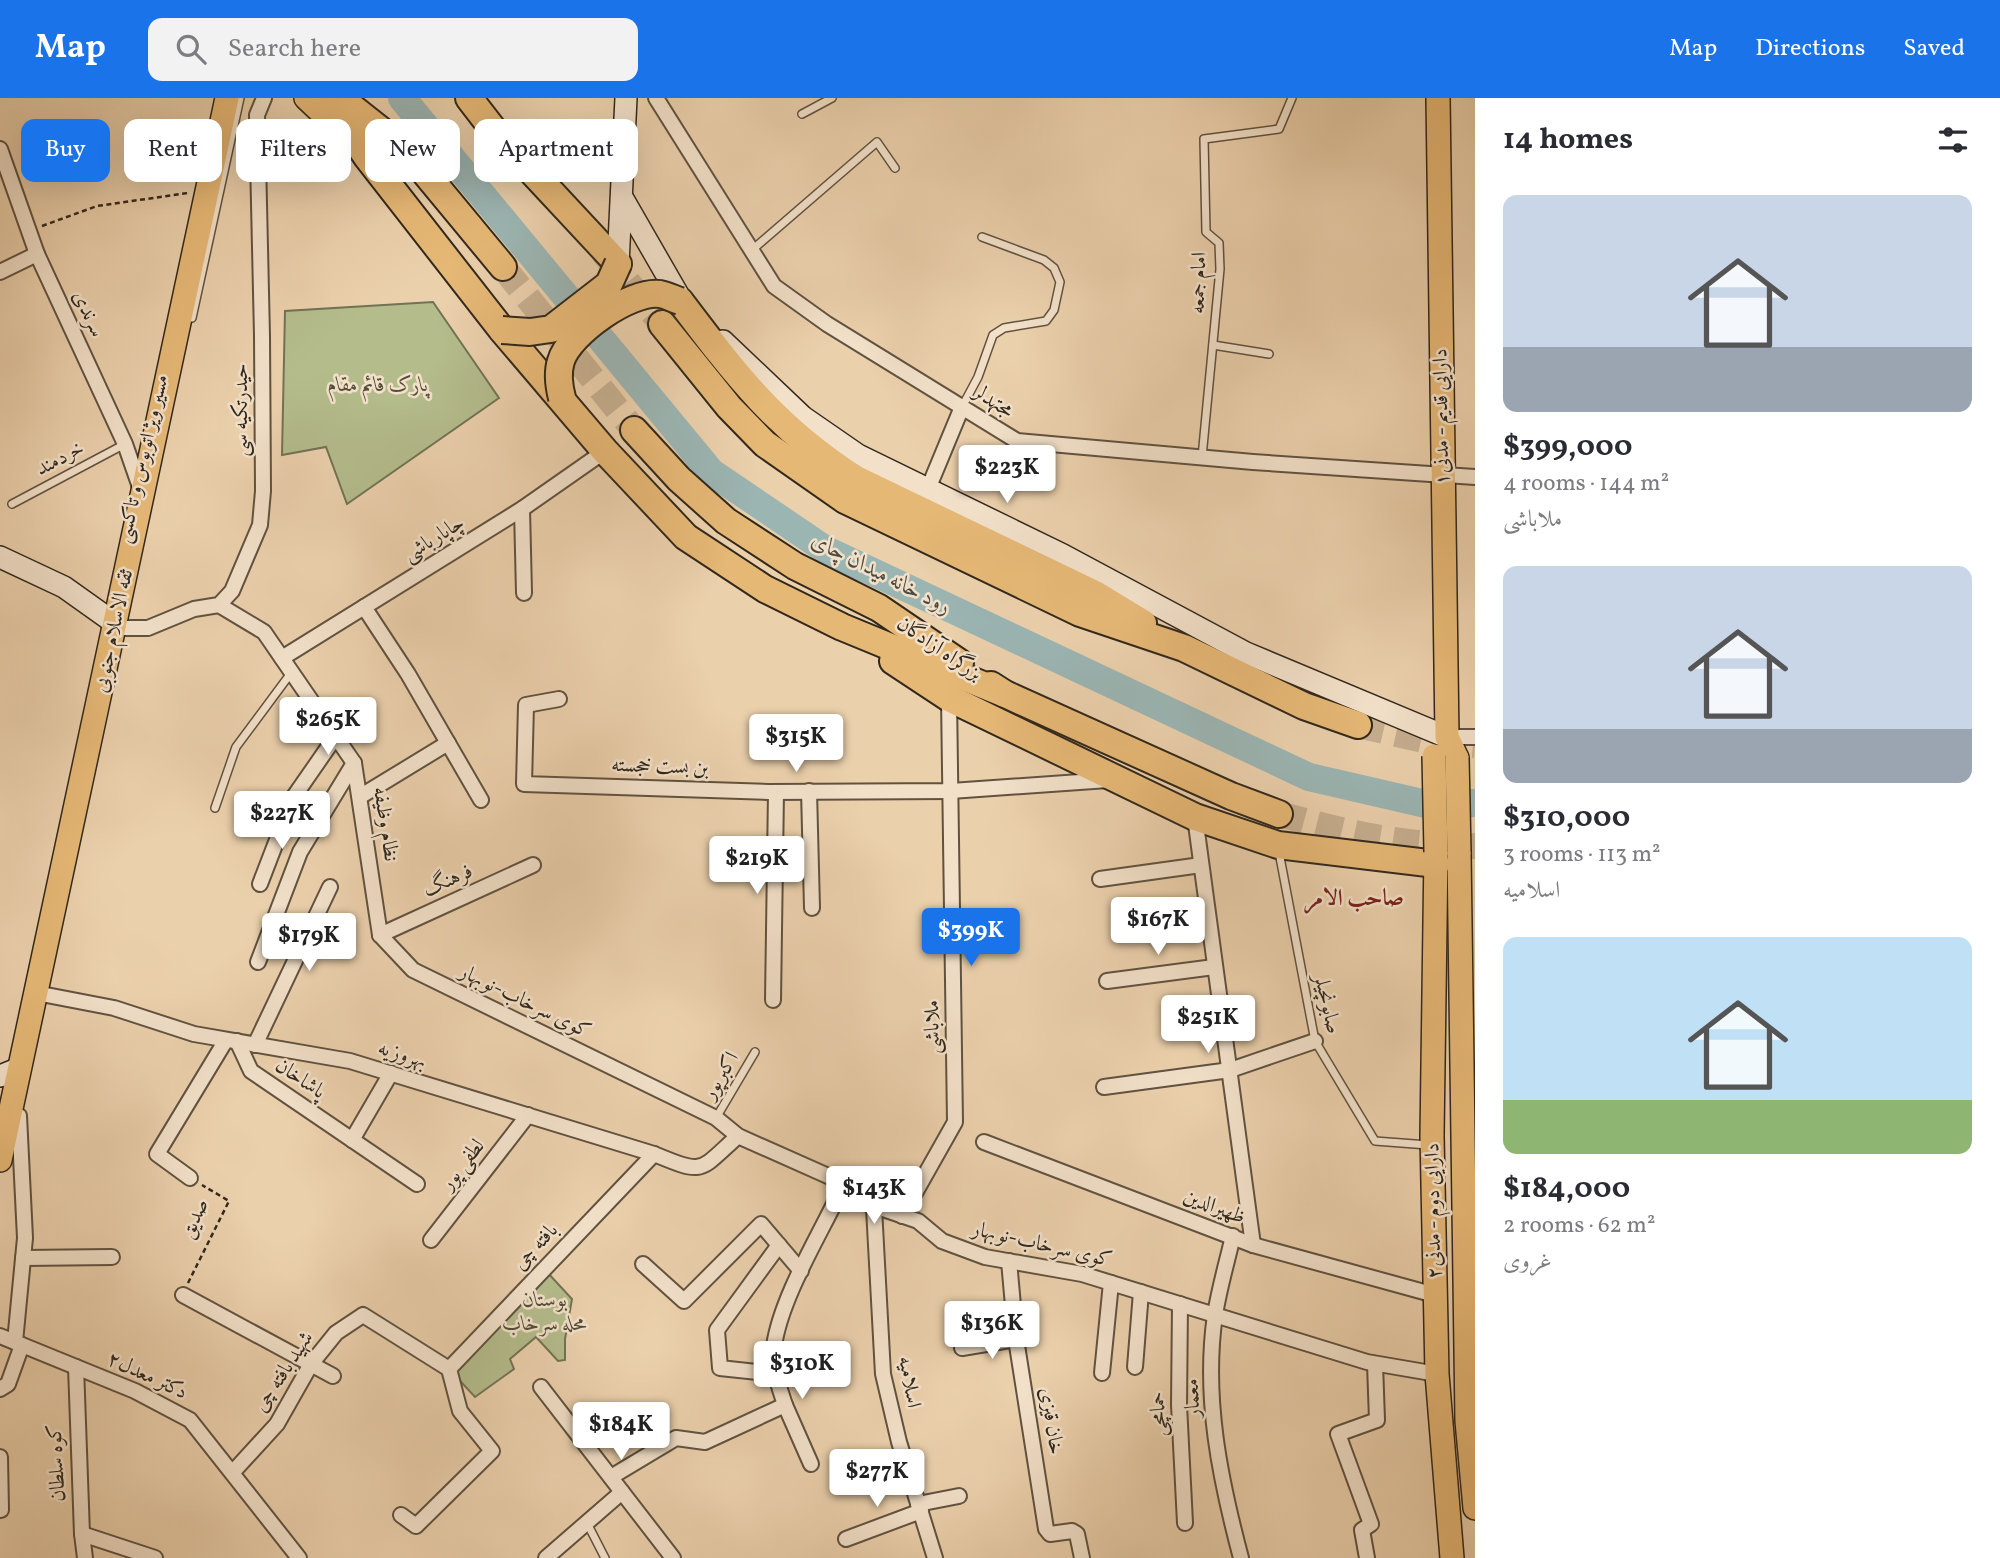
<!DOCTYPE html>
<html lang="en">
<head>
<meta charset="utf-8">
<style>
	body { margin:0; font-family:Vollkorn,Amiri,serif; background:#f2f2f3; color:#2b2b33; height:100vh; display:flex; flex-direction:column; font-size:26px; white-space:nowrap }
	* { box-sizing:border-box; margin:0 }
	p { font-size:23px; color:#7c7c81 }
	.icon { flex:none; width:38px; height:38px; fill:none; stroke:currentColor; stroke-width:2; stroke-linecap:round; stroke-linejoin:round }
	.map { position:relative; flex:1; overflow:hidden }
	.panel { display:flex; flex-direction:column; background:#fff; width:525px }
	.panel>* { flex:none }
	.top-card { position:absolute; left:21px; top:21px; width:665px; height:63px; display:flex; gap:14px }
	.price { position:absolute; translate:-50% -60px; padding:0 16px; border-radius:7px; background:#fff; color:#222; font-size:23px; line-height:46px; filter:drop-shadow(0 2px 4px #0008) }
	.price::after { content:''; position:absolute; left:50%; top:42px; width:21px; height:16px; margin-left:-10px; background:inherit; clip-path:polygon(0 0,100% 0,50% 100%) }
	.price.selected { background:#1a73e8; color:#fff }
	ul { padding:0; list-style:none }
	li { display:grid; align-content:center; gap:14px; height:371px; padding:0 28px }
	li span { display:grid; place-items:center; height:217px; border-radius:14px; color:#555 }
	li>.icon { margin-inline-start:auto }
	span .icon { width:126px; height:126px; fill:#fffc; stroke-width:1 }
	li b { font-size:30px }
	h2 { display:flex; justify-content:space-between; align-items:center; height:84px; padding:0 28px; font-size:30px }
	.pill { padding:0 24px; border-radius:14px; background:#fff; box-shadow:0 7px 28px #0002; font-size:24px; line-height:63px }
	.pill.selected { background:#1a73e8; color:#fff }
	header { display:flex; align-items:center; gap:42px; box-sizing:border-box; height:98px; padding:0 35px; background:#1a73e8; color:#fff }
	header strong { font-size:33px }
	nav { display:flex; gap:38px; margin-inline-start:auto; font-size:24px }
	.search { width:490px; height:63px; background:#f2f2f3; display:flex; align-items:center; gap:18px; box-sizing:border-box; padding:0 24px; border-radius:14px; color:#7c7c81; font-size:26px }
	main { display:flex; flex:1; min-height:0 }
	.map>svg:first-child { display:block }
	.green { fill:#b4bc8c; stroke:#727254; stroke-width:2 }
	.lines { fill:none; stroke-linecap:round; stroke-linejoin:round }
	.river { stroke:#9bb5b3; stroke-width:28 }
	.highway-tunnel { stroke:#c6ae8f; stroke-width:26; stroke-dasharray:26 13; stroke-linecap:butt }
	.lane-casing { stroke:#605240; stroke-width:10 }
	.street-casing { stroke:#605240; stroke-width:18 }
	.secondary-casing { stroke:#31281c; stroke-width:24 }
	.primary-casing { stroke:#31281c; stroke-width:26 }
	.highway-casing { stroke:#31281c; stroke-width:30 }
	.path { stroke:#31281c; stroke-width:2.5; stroke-dasharray:5 3.5; stroke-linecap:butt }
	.lane { stroke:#f2e0c9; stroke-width:7 }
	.street { stroke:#f2e0c9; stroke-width:14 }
	.secondary { stroke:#f2e0c9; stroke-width:21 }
	.primary { stroke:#e6b876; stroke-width:23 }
	.highway { stroke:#e6b876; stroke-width:26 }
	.primary-bridge-casing { stroke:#31281c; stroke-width:26; stroke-linecap:butt }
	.highway-bridge-casing { stroke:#31281c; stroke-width:30; stroke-linecap:butt }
	.primary-bridge { stroke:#e6b876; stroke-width:23 }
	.highway-bridge { stroke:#e6b876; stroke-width:26 }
	.labels { text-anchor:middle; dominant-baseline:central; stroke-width:5; stroke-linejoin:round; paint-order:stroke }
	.street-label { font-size:21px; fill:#31281c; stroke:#f2e0c9 }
	.park-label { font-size:21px; font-style:italic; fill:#524d38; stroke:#f2e0c9 }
	.water-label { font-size:23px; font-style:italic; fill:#4c4b42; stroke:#f2e0c9 }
	.neighbourhood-label { font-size:23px; font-weight:bold; fill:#7a1f14; stroke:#f2e0c9 }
</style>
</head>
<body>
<header>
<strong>Map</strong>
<div class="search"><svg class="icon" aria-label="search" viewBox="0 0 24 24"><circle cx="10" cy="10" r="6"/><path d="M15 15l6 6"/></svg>Search here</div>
<nav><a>Map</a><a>Directions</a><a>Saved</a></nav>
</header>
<main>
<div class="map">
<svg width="1475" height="1460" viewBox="0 0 1475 1460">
	<rect width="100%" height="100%" fill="#ebd0ac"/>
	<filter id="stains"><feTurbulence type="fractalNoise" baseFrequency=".00286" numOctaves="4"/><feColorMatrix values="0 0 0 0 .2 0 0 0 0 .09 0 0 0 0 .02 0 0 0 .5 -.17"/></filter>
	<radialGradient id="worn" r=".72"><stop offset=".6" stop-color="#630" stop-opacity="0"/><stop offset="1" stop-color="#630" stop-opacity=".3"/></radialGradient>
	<g class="green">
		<path d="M433,204L499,300L347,406L326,349L282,357L285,213Z"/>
		<path d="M547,1174L572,1201L565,1241V1262L558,1263L536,1239L510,1261L514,1271L475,1299L449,1271Z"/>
	</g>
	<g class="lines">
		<path class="river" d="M402,0L711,374L826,452L1309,679L1426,706L1475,705"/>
		<g class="highway-tunnel">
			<path d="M603,154L662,226"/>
			<path d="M503,169L634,332"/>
			<path d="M1358,627L1423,642L1475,647"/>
			<path d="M1279,716C1347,735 1404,748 1475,748"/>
		</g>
		<defs>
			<g id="lane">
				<path d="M802,16L832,0"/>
				<path d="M752,152L877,44L895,70"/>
				<path d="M192,220L240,0"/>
				<path d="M1213,247L1269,256"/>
				<path d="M962,309L978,279L993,237L1004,230L1046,223L1054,212L1060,184L1054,170L1044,162L982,139"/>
				<path d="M1202,359L1220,171L1219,145L1206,134L1204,41L1279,31L1292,0"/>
				<path d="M12,406L125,346"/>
				<path d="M215,710L236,649L291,575"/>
				<path d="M1279,754L1315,943L1375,1043L1428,1047"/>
				<path d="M716,1020L755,954"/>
				<path d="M587,1425L605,1460"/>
			</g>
			<g id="street">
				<path d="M656,0L774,188L827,226L1017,343L1253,364L1475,379"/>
				<path d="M0,51L37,156L125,346L141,392"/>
				<path d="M0,174L37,156"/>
				<path d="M928,391L962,309"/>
				<path d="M522,411L524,495"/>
				<path d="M219,507L264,534L354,665L380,837"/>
				<path d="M364,509L408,576L481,702"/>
				<path d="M116,526L122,530H148L194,511L219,507L232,493L260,427L263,393L262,238L257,17L264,0"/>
				<path d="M282,560L522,411L605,353"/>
				<path d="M559,601L526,607L524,686L769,694L951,693L1108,682"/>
				<path d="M1447,639H1475"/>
				<path d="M809,693L812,810"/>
				<path d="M361,698L448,645"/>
				<path d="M1195,719L1253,1147"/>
				<path d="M1100,781L1201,767"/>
				<path d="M260,786L293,700L336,638"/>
				<path d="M380,837L413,872L716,1020L738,1038L837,1082L839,1096L918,1123L942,1143L985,1159L1082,1176L1367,1264L1437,1276"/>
				<path d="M380,837L533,767"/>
				<path d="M258,864L300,754L354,665"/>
				<path d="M1107,883L1214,869"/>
				<path d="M36,895L114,910L194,936L350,963L654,1056C705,1077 698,1074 738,1038"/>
				<path d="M773,902L776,694"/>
				<path d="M237,943L251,973L417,1086"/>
				<path d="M255,947L330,789"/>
				<path d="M1104,989L1230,972L1315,943"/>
				<path d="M10,1015L19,1018L25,1140L15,1244"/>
				<path d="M352,1042L391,975"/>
				<path d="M984,1044L1253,1147L1435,1197"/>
				<path d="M190,1080L157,1056L226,942"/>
				<path d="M874,1110L883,1276L899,1344L935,1460"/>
				<path d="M902,1118L955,1024L949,600"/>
				<path d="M1233,1138C1227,1164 1219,1191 1215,1217C1203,1299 1220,1381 1241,1460"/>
				<path d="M431,1142L528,1017"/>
				<path d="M23,1160L112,1159"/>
				<path d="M1009,1163L1016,1241L1046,1431L1050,1436L1072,1433L1077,1436L1082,1460"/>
				<path d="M643,1166L684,1203L761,1126L801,1173"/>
				<path d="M183,1197L333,1278"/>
				<path d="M1180,1206L1179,1307L1185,1425"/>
				<path d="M0,1238L135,1293L190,1322L299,1460"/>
				<path d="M962,1250L1016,1241"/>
				<path d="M76,1269L82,1436L85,1460"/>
				<path d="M1135,1269L1141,1194"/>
				<path d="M449,1271L654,1056"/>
				<path d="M1102,1275L1111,1185"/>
				<path d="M775,1276L720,1270L717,1232L779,1147"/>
				<path d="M541,1289L673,1460"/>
				<path d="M0,1291L8,1286L22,1247"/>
				<path d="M785,1307L811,1366"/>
				<path d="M0,1359L1,1412"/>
				<path d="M233,1374L277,1326L311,1266L336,1235L363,1217L449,1271"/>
				<path d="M611,1379L676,1340L705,1344L785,1307C779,1288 771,1268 774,1248C781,1200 818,1140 839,1096"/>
				<path d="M918,1406L959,1398"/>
				<path d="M401,1417L416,1428L492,1353L460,1313L449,1271"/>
				<path d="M82,1436L155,1460"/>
				<path d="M846,1441L921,1413"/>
				<path d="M546,1460L622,1394"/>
				<path d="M1367,1460L1362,1432L1371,1426L1338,1336L1377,1322L1375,1266"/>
			</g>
			<g id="secondary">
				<path d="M623,101L684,207"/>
				<path d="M618,166L626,0"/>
				<path d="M723,243L803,319L858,357L1063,457L1246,555L1447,639"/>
				<path d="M0,459L64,489L116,526"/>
				<path d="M0,978L20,970"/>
			</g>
			<g id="primary">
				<path d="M306,0L342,34"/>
				<path d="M1438,0L1447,639L1457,660"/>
				<path d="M1436,754L1432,1038L1437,1276L1452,1460"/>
				<path d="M1459,754L1467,1323L1475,1410"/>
				<path d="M0,1062L227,0"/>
			</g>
			<g id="highway">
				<path d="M327,0L367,59L502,232L605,353L686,439L765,491L842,529L1005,596"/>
				<path d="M340,0L407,53L503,169"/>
				<path d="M469,0L496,35L618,166"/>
				<path d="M680,203C736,277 776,330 856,381L1097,497L1143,525"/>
				<path d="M662,226L729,309L765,346L845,402L1080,515L1184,550L1304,608L1358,627"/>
				<path d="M634,332L679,381L726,423L795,468L879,510L960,565"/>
				<path d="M893,563L949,600L1195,719L1278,747L1436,766"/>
				<path d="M991,587L1005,596L1231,698L1279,716"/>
			</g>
		</defs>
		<use href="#lane" class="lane-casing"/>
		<use href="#street" class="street-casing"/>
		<use href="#secondary" class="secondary-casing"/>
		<use href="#primary" class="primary-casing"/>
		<use href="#highway" class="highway-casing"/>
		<g class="path">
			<path d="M42,128L97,108L188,95"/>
			<path d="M188,1185L229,1103L202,1087"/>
		</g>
		<use href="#lane" class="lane"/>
		<use href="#street" class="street"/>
		<use href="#secondary" class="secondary"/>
		<use href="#primary" class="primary"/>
		<use href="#highway" class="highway"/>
		<defs>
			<g id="primary-bridge">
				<path d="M1434,658L1436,754"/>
				<path d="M1457,660L1459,754"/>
			</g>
			<g id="highway-bridge">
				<path d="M502,232L530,234L551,231L609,186L618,166"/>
				<path d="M562,300C559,288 557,275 561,263C569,235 631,192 660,196C666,197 674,201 680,203"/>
			</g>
		</defs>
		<use href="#primary-bridge" class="primary-bridge-casing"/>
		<use href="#highway-bridge" class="highway-bridge-casing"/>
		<use href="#primary-bridge" class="primary-bridge"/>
		<use href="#highway-bridge" class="highway-bridge"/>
	</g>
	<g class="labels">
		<g class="street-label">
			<text transform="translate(1199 185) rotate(-88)">امام جمعه</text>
			<text transform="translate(88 216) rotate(65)">سرندی</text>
			<text transform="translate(993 304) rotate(32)">مجتهدلر</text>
			<text transform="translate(241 312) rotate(-90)">حیدرتکیه سی</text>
			<text transform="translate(1442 319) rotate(-91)">دارایی قدیم - مدنی۱</text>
			<text transform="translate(60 361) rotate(-28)">خردمند</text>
			<text transform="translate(143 361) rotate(-77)">مسیر ویژ اتوبوس و تاکسی</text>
			<text transform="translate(434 441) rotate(-32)">چاپارباشی</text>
			<text transform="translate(114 533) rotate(-78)">ثقه الاسلام جنوبی</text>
			<text transform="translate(939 551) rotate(34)">بزرگراه آزادگان</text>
			<text transform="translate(660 669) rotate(2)">بن بست خجسته</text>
			<text transform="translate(385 726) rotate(81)">نظام وظیفه</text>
			<text transform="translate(448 783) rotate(-24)">فرهنگ</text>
			<text transform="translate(525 904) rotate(26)">کوی سرخاب-نوبهار</text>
			<text transform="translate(1327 906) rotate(77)">صابونچیلر</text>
			<text transform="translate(933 929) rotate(-91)">ملاباشی</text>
			<text transform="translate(402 957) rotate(17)">بهروزیه</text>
			<text transform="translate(721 978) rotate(-59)">اکبرپور</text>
			<text transform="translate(300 981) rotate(34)">پاشاخان</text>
			<text transform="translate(463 1067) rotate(-52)">لطفی پور</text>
			<text transform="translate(1214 1109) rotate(21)">ظهیرالدین</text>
			<text transform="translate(1434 1113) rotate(-91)">دارایی دوم - مدنی۲</text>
			<text transform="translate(195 1121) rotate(-67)">صدیق</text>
			<text transform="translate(1042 1147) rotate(13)">کوی سرخاب-نوبهار</text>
			<text transform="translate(536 1149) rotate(-47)">بافته چی</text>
			<text transform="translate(284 1274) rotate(-57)">شهید بافته چی</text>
			<text transform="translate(147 1278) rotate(25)">دکتر معدل۲</text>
			<text transform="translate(909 1284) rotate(80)">اسلامیه</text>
			<text transform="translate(1193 1300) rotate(-92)">معمار</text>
			<text transform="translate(1159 1316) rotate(-91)">حمامچی</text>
			<text transform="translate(1051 1323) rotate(81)">خان قیزی</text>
			<text transform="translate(57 1365) rotate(-93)">کوه سلطان</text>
		</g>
		<g class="park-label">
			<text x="378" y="287">پارک قائم مقام</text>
			<text x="545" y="1202">بوستان<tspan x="545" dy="24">محله سرخاب</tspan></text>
		</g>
		<g class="water-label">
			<text transform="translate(881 476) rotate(27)">رود خانه میدان چای</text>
		</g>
		<g class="neighbourhood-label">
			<text x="1354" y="801">صاحب الامر</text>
		</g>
	</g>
	<rect width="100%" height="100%" filter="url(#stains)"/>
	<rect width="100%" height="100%" fill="url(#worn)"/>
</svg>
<b class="price" style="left:1007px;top:407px">$223K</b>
<b class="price" style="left:328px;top:659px">$265K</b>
<b class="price" style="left:796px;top:676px">$315K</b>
<b class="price" style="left:282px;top:753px">$227K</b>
<b class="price" style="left:757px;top:798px">$219K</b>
<b class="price" style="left:1158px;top:859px">$167K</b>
<b class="price selected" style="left:971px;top:870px">$399K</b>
<b class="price" style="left:309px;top:875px">$179K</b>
<b class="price" style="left:1208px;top:957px">$251K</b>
<b class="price" style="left:874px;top:1128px">$143K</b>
<b class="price" style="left:992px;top:1263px">$136K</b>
<b class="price" style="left:802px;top:1303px">$310K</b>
<b class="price" style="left:621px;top:1364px">$184K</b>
<b class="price" style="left:877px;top:1411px">$277K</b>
<div class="top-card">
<a class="pill selected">Buy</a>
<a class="pill">Rent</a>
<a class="pill">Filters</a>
<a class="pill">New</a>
<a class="pill">Apartment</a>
</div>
</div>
<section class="panel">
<h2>14 homes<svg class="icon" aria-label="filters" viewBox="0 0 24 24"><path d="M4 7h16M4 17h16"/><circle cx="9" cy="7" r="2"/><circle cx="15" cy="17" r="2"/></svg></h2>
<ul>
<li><span style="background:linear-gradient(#c9d6e8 70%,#9aa5b1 0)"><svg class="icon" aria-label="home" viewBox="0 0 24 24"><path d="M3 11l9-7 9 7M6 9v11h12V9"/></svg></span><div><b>$399,000</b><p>4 rooms · 144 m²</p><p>ملاباشی</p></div></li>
<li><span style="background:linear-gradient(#c9d6e8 75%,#9aa5b1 0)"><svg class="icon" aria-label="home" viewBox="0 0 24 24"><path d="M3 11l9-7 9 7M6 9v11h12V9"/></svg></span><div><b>$310,000</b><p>3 rooms · 113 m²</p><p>اسلامیه</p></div></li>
<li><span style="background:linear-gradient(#bfe0f5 75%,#8fb573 0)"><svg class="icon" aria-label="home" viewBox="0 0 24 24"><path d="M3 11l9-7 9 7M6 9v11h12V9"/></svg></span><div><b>$184,000</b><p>2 rooms · 62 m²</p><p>غروی</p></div></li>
</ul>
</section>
</main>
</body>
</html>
